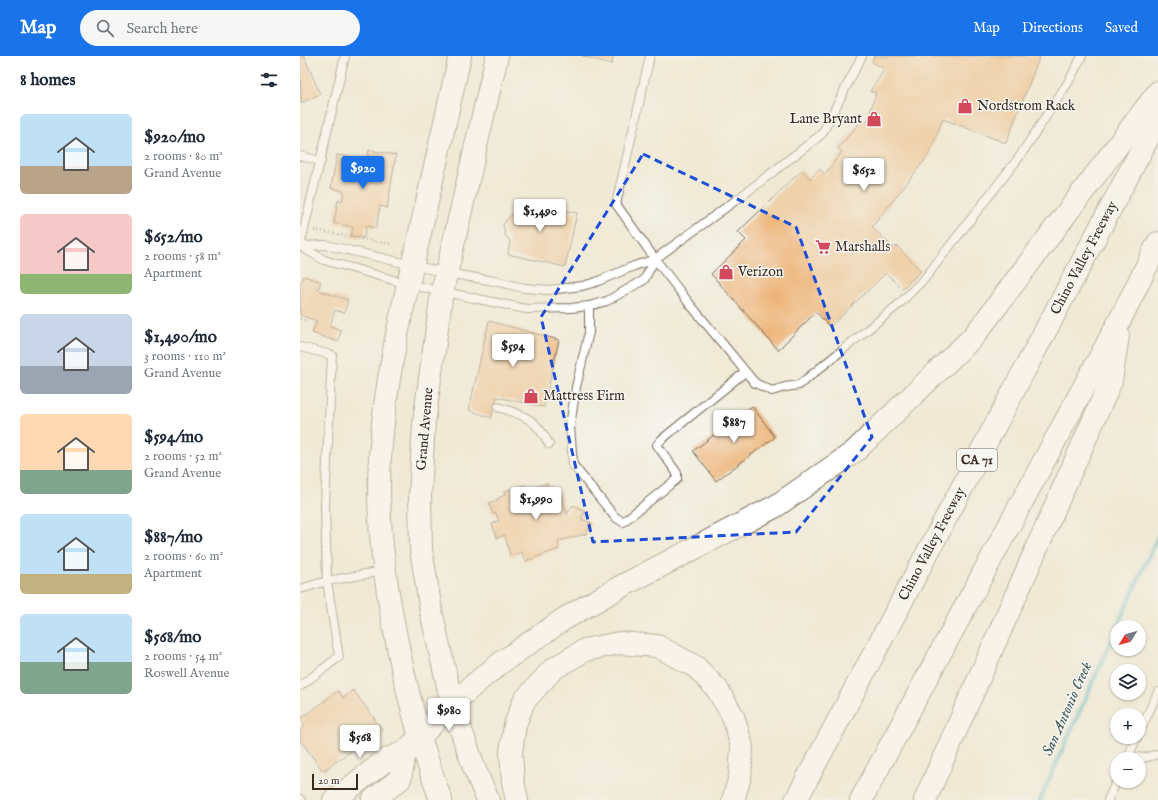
<!DOCTYPE html>
<html lang="en">
<head>
<meta charset="utf-8">
<style>
	body { margin:0; font-family:"IM FELL English",serif; background:#f6f6f7; color:#1f2937; height:100vh; display:flex; flex-direction:column; font-size:15px; white-space:nowrap }
	* { box-sizing:border-box; margin:0 }
	p { font-size:13px; color:#747a83 }
	.icon { flex:none; width:22px; height:22px; fill:none; stroke:currentColor; stroke-width:2; stroke-linecap:round; stroke-linejoin:round }
	.map { position:relative; flex:1; overflow:hidden }
	.sheet { display:flex; flex-direction:column; background:#fff; width:300px }
	.sheet>* { flex:none }
	.needle { width:26px; rotate:233deg }
	.fabs { position:absolute; left:810px; top:564px; display:grid; gap:8px }
	.fabs a { display:grid; place-items:center; width:36px; height:36px; border-radius:50%; background:#fff; box-shadow:0 1px 3px #0004; font-size:20px }
	.scale { position:absolute; left:12px; bottom:10px; width:46px; box-sizing:border-box; padding-left:4px; border:2px solid #3b2a1e; border-top:0; font-size:11px; line-height:14px; white-space:nowrap; color:#3b2a1e; -webkit-text-stroke:3px #f6f6f2; paint-order:stroke }
	.price { position:absolute; translate:-50% -34px; padding:0 9px; border-radius:4px; background:#fff; color:#222; font-size:13px; line-height:26px; filter:drop-shadow(0 1px 2px #0008) }
	.price::after { content:''; position:absolute; left:50%; top:24px; width:12px; height:9px; margin-left:-6px; background:inherit; clip-path:polygon(0 0,100% 0,50% 100%) }
	.price.selected { background:#1a73e8; color:#fff }
	ul { padding:0; list-style:none }
	li { display:flex; align-items:center; gap:12px; height:100px; padding:0 20px }
	li span { display:grid; place-items:center; flex:none; width:112px; height:80px; border-radius:6px; color:#555 }
	li>.icon { margin-inline-start:auto }
	span .icon { width:48px; height:48px; fill:#fffc; stroke-width:1 }
	li b { font-size:17px }
	h2 { display:flex; justify-content:space-between; align-items:center; height:48px; padding:0 20px; font-size:17px }
	header { display:flex; align-items:center; gap:24px; box-sizing:border-box; height:56px; padding:0 20px; background:#1a73e8; color:#fff }
	header strong { font-size:19px }
	nav { display:flex; gap:22px; margin-inline-start:auto; font-size:14px }
	.search { width:280px; height:36px; background:#f6f6f7; display:flex; align-items:center; gap:10px; box-sizing:border-box; padding:0 14px; border-radius:22px; color:#747a83; font-size:15px }
	main { display:flex; flex:1; min-height:0 }
	.map>svg:first-child { display:block }
	.lines { fill:none; stroke-linecap:round; stroke-linejoin:round }
	.stream { stroke:#46b0c5; stroke-width:4.5 }
	.building { fill:#eeb477 }
	.lane-casing { stroke:#7a6d5e; stroke-width:10 }
	.secondary-casing { stroke:#7a6d5e; stroke-width:24 }
	.primary-casing { stroke:#7a6d5e; stroke-width:24 }
	.highway-casing { stroke:#7a6d5e; stroke-width:24 }
	.path { stroke:#7a6d5e; stroke-width:2.5; stroke-dasharray:1 3; stroke-linecap:butt }
	.lane { stroke:#fff; stroke-width:8 }
	.secondary { stroke:#fff; stroke-width:22 }
	.primary { stroke:#fff; stroke-width:22 }
	.highway { stroke:#fff; stroke-width:22 }
	.marked { fill:none; stroke:#1d4ed8; stroke-width:3; stroke-dasharray:8 5; stroke-linejoin:round }
	.labels { text-anchor:middle; dominant-baseline:central; stroke-width:3; stroke-linejoin:round; paint-order:stroke }
	.shield { fill:#f6f6f2; stroke:#73675e; stroke-width:1 }
	.shield-label { font-size:13px; font-weight:bold; fill:#3b2a1e }
	.poi-label { font-size:14px; fill:#3b2a1e; stroke:#f6f6f2; text-anchor:start }
	.street-label { font-size:14px; fill:#3b2a1e; stroke:#f6f6f2 }
	.water-label { font-size:15px; font-style:italic; fill:#3f5958; stroke:#f6f6f2 }
</style>
</head>
<body>
<header>
<strong>Map</strong>
<div class="search"><svg class="icon" aria-label="search" viewBox="0 0 24 24"><circle cx="10" cy="10" r="6"/><path d="M15 15l6 6"/></svg>Search here</div>
<nav><a>Map</a><a>Directions</a><a>Saved</a></nav>
</header>
<main>
<section class="sheet">
<h2>8 homes<svg class="icon" aria-label="filters" viewBox="0 0 24 24"><path d="M4 7h16M4 17h16"/><circle cx="9" cy="7" r="2"/><circle cx="15" cy="17" r="2"/></svg></h2>
<ul>
<li><span style="background:linear-gradient(#bfe0f5 65%,#b9a48a 0)"><svg class="icon" aria-label="home" viewBox="0 0 24 24"><path d="M3 11l9-7 9 7M6 9v11h12V9"/></svg></span><div><b>$920/mo</b><p>2 rooms · 80 m²</p><p>Grand Avenue</p></div></li>
<li><span style="background:linear-gradient(#f6c9c9 75%,#8fb573 0)"><svg class="icon" aria-label="home" viewBox="0 0 24 24"><path d="M3 11l9-7 9 7M6 9v11h12V9"/></svg></span><div><b>$652/mo</b><p>2 rooms · 58 m²</p><p>Apartment</p></div></li>
<li><span style="background:linear-gradient(#c9d6e8 65%,#9aa5b1 0)"><svg class="icon" aria-label="home" viewBox="0 0 24 24"><path d="M3 11l9-7 9 7M6 9v11h12V9"/></svg></span><div><b>$1,490/mo</b><p>3 rooms · 110 m²</p><p>Grand Avenue</p></div></li>
<li><span style="background:linear-gradient(#ffd9b3 70%,#7fa58c 0)"><svg class="icon" aria-label="home" viewBox="0 0 24 24"><path d="M3 11l9-7 9 7M6 9v11h12V9"/></svg></span><div><b>$594/mo</b><p>2 rooms · 52 m²</p><p>Grand Avenue</p></div></li>
<li><span style="background:linear-gradient(#bfe0f5 75%,#c2b280 0)"><svg class="icon" aria-label="home" viewBox="0 0 24 24"><path d="M3 11l9-7 9 7M6 9v11h12V9"/></svg></span><div><b>$887/mo</b><p>2 rooms · 60 m²</p><p>Apartment</p></div></li>
<li><span style="background:linear-gradient(#bfe0f5 60%,#7fa58c 0)"><svg class="icon" aria-label="home" viewBox="0 0 24 24"><path d="M3 11l9-7 9 7M6 9v11h12V9"/></svg></span><div><b>$568/mo</b><p>2 rooms · 54 m²</p><p>Roswell Avenue</p></div></li>
</ul>
</section>
<div class="map">
<svg width="858" height="744" viewBox="0 0 858 744">
	<rect width="100%" height="100%" fill="#f6f6f2"/>
	<filter id="ink" filterUnits="userSpaceOnUse"><feTurbulence type="fractalNoise" baseFrequency=".025" numOctaves="2"/><feDisplacementMap in="SourceGraphic" scale="8" xChannelSelector="R" yChannelSelector="G"/><feConvolveMatrix kernelMatrix="1 2 1 2 8 2 1 2 1" color-interpolation-filters="sRGB"/></filter>
	<filter id="wash" filterUnits="userSpaceOnUse"><feTurbulence type="fractalNoise" baseFrequency=".012" numOctaves="4" result="noise"/><feDisplacementMap in="SourceGraphic" scale="16" xChannelSelector="R" yChannelSelector="G"/><feGaussianBlur stdDeviation="0.9" result="paint"/><feColorMatrix in="noise" values="0 0 0 0 0 0 0 0 0 0 0 0 0 0 0 0 0 1.4 0 .05"/><feComposite in="paint" operator="in"/></filter>
	<g filter="url(#wash)">
		<rect width="100%" height="100%" fill="#f0ead6"/>
		<g class="lines">
			<g class="stream">
				<path d="M817,571L858,480"/>
				<path d="M740,744L817,572"/>
			</g>
		</g>
		<g id="blocks">
			<g class="building">
				<path d="M0,0H4L20,38L1,47Z"/>
				<path d="M282,0H313L312,8Z"/>
				<path d="M574,0H740L706,87L643,63L628,100L572,171L594,192L597,190L621,215L602,233L586,217L530,271L516,256L478,294L411,218L446,184L438,176L502,114L510,123L519,113L525,118L542,96L538,92L563,63L567,66L576,37L570,35L585,13L572,6Z"/>
				<path d="M69,94L96,99L87,152L80,150L76,172L66,170L64,182L51,180L53,171L34,167L38,144L42,145L44,135L31,132L37,99L67,104Z"/>
				<path d="M219,145L277,157L265,211L208,198L210,185L205,179L203,169L208,162L212,158H217Z"/>
				<path d="M4,220L21,226L18,234L48,244L44,257L35,254L30,270L41,274L38,286L12,277L17,265L0,259V230Z"/>
				<path d="M189,265L259,284L244,351L197,341L191,362L169,354Z"/>
				<path d="M452,350L475,381L416,425L393,395Z"/>
				<path d="M247,427L252,439L260,436L267,458L273,449L285,455L281,463L291,467L286,478L258,485L259,493L225,505L222,496L210,500L205,479L197,482L192,468L199,465L196,457L193,458L189,447L198,444V442L205,439L204,435L225,429L227,434Z"/>
				<path d="M53,634L82,673L23,715L0,684V674L5,670L0,663L38,635L43,642Z"/>
			</g>
		</g>
	</g>
	<g filter="url(#ink)">
		<use href="#blocks" fill-opacity="0" stroke="#7a6d5e" stroke-width="1"/>
		<g class="lines">
			<defs>
				<g id="lane">
					<path d="M350,0L316,148L355,203L443,139L522,78L562,0"/>
					<path d="M0,100L21,105"/>
					<path d="M0,190L24,204L107,228L226,253L271,252L289,250L307,245L344,224L355,203"/>
					<path d="M0,190L45,0"/>
					<path d="M1,190L26,189L146,217L189,224L224,232L249,234L282,230L296,226L334,210L355,203"/>
					<path d="M355,203L389,247L455,327L472,335L485,331L499,329L598,249L625,222L720,100L769,25L782,0"/>
					<path d="M289,250V276L276,331L270,370L273,409L315,461L323,466L377,423V417L357,389L361,384L445,316"/>
					<path d="M0,291L32,299L25,449L27,525L0,533"/>
					<path d="M198,351C226,360 235,362 249,388"/>
					<path d="M0,630L39,601L27,525L83,515"/>
					<path d="M839,677L858,636"/>
					<path d="M828,700L844,702L858,698"/>
					<path d="M827,703L837,681"/>
					<path d="M0,743L1,744"/>
					<path d="M808,744L817,724"/>
				</g>
				<g id="secondary">
					<path d="M34,744L86,704L105,696L152,648"/>
					<path d="M73,744L100,723L105,696"/>
				</g>
				<g id="primary">
					<path d="M141,744C120,688 105,630 94,571C85,524 79,478 79,431C80,349 98,269 117,190C131,127 146,63 160,0"/>
					<path d="M188,744L175,714L152,648L131,555L121,493L120,440L124,366L142,236L197,0"/>
				</g>
				<g id="highway">
					<path d="M152,648L177,626L202,606L264,563L320,531L476,450L554,396L674,280L858,36"/>
					<path d="M217,744L213,726L211,696L215,669L224,645L253,613L285,594L319,587L357,590L396,611L417,633L433,660L442,691L440,721L433,744"/>
					<path d="M496,744L858,63"/>
					<path d="M561,744L820,264L858,187"/>
					<path d="M625,744L811,325L818,279"/>
				</g>
			</defs>
			<use href="#lane" class="lane-casing"/>
			<use href="#secondary" class="secondary-casing"/>
			<use href="#primary" class="primary-casing"/>
			<use href="#highway" class="highway-casing"/>
			<g class="path">
				<path d="M14,174L91,188"/>
				<path d="M0,263L8,265"/>
			</g>
			<use href="#lane" class="lane"/>
			<use href="#secondary" class="secondary"/>
			<use href="#primary" class="primary"/>
			<use href="#highway" class="highway"/>
		</g>
	</g>
	<path d="M0 0H858V744H0ZM343,98L496,171L572,381L496,476L293,486L241,261Z" fill="#f0ead6" fill-opacity=".55" fill-rule="evenodd"/>
	<path class="marked" d="M343,98L496,171L572,381L496,476L293,486L241,261Z"/>
	<defs>
		<symbol id="shop-bare" viewBox="-9 -9 18 18"><path d="M-5-2.5h2.3a2.7 3.5 0 0 1 5.4 0H5L5.5 6h-11ZM-1.5-2.5h3a1.5 2.3 0 0 0-3 0Z" fill="#d1495b" stroke="#f6f6f2" stroke-width="2.5" paint-order="stroke"/></symbol>
		<symbol id="supermarket-bare" viewBox="-9 -9 18 18"><path d="M-6-5.5h2.5l.6 2H6L4.5 2H-2.5L-4.4-4H-6ZM-1.5 3.2a1.3 1.3 0 1 0 .1 0ZM3 3.2a1.3 1.3 0 1 0 .1 0Z" fill="#d1495b" stroke="#f6f6f2" stroke-width="2.5" paint-order="stroke"/></symbol>
	</defs>
	<g fill-rule="evenodd">
		<use href="#shop-bare" x="654" y="39" width="22" height="22"/>
		<use href="#shop-bare" x="563" y="52" width="22" height="22"/>
		<use href="#supermarket-bare" x="512" y="180" width="22" height="22"/>
		<use href="#shop-bare" x="415" y="205" width="22" height="22"/>
		<use href="#shop-bare" x="220" y="329" width="22" height="22"/>
	</g>
	<g class="labels">
		<rect class="shield" x="657" y="393" width="40" height="22" rx="3"/>
		<g class="shield-label">
			<text x="677" y="404">CA 71</text>
		</g>
		<g class="poi-label">
			<text x="677" y="50">Nordstrom Rack</text>
			<text x="562" y="63" text-anchor="end">Lane Bryant</text>
			<text x="535" y="191">Marshalls</text>
			<text x="438" y="216">Verizon</text>
			<text x="243" y="340">Mattress Firm</text>
		</g>
		<g class="street-label">
			<text transform="translate(784 202) rotate(-62)">Chino Valley Freeway</text>
			<text transform="translate(125 373) rotate(-85)">Grand Avenue</text>
			<text transform="translate(632 488) rotate(-62)">Chino Valley Freeway</text>
		</g>
		<g class="water-label">
			<text transform="translate(767 653) rotate(-66)">San Antonio Creek</text>
		</g>
	</g>
</svg>
<div class="fabs">
<a><svg class="needle" viewBox="-14 -14 28 28"><path d="M0-13l5 13h-10z" fill="#e53935"/><path d="M0 13l5-13h-10z" fill="#747a83"/></svg></a>
<a><svg class="icon" aria-label="layers" viewBox="0 0 24 24"><path d="M12 4l9 5-9 5-9-5zM3 14l9 5 9-5"/></svg></a>
<a>+</a>
<a>−</a>
</div>
<div class="scale">20 m</div>
<b class="price selected" style="left:63px;top:134px">$920</b>
<b class="price" style="left:564px;top:136px">$652</b>
<b class="price" style="left:240px;top:177px">$1,490</b>
<b class="price" style="left:213px;top:312px">$594</b>
<b class="price" style="left:434px;top:388px">$887</b>
<b class="price" style="left:236px;top:465px">$1,990</b>
<b class="price" style="left:149px;top:676px">$980</b>
<b class="price" style="left:60px;top:703px">$568</b>
</div>
</main>
</body>
</html>
